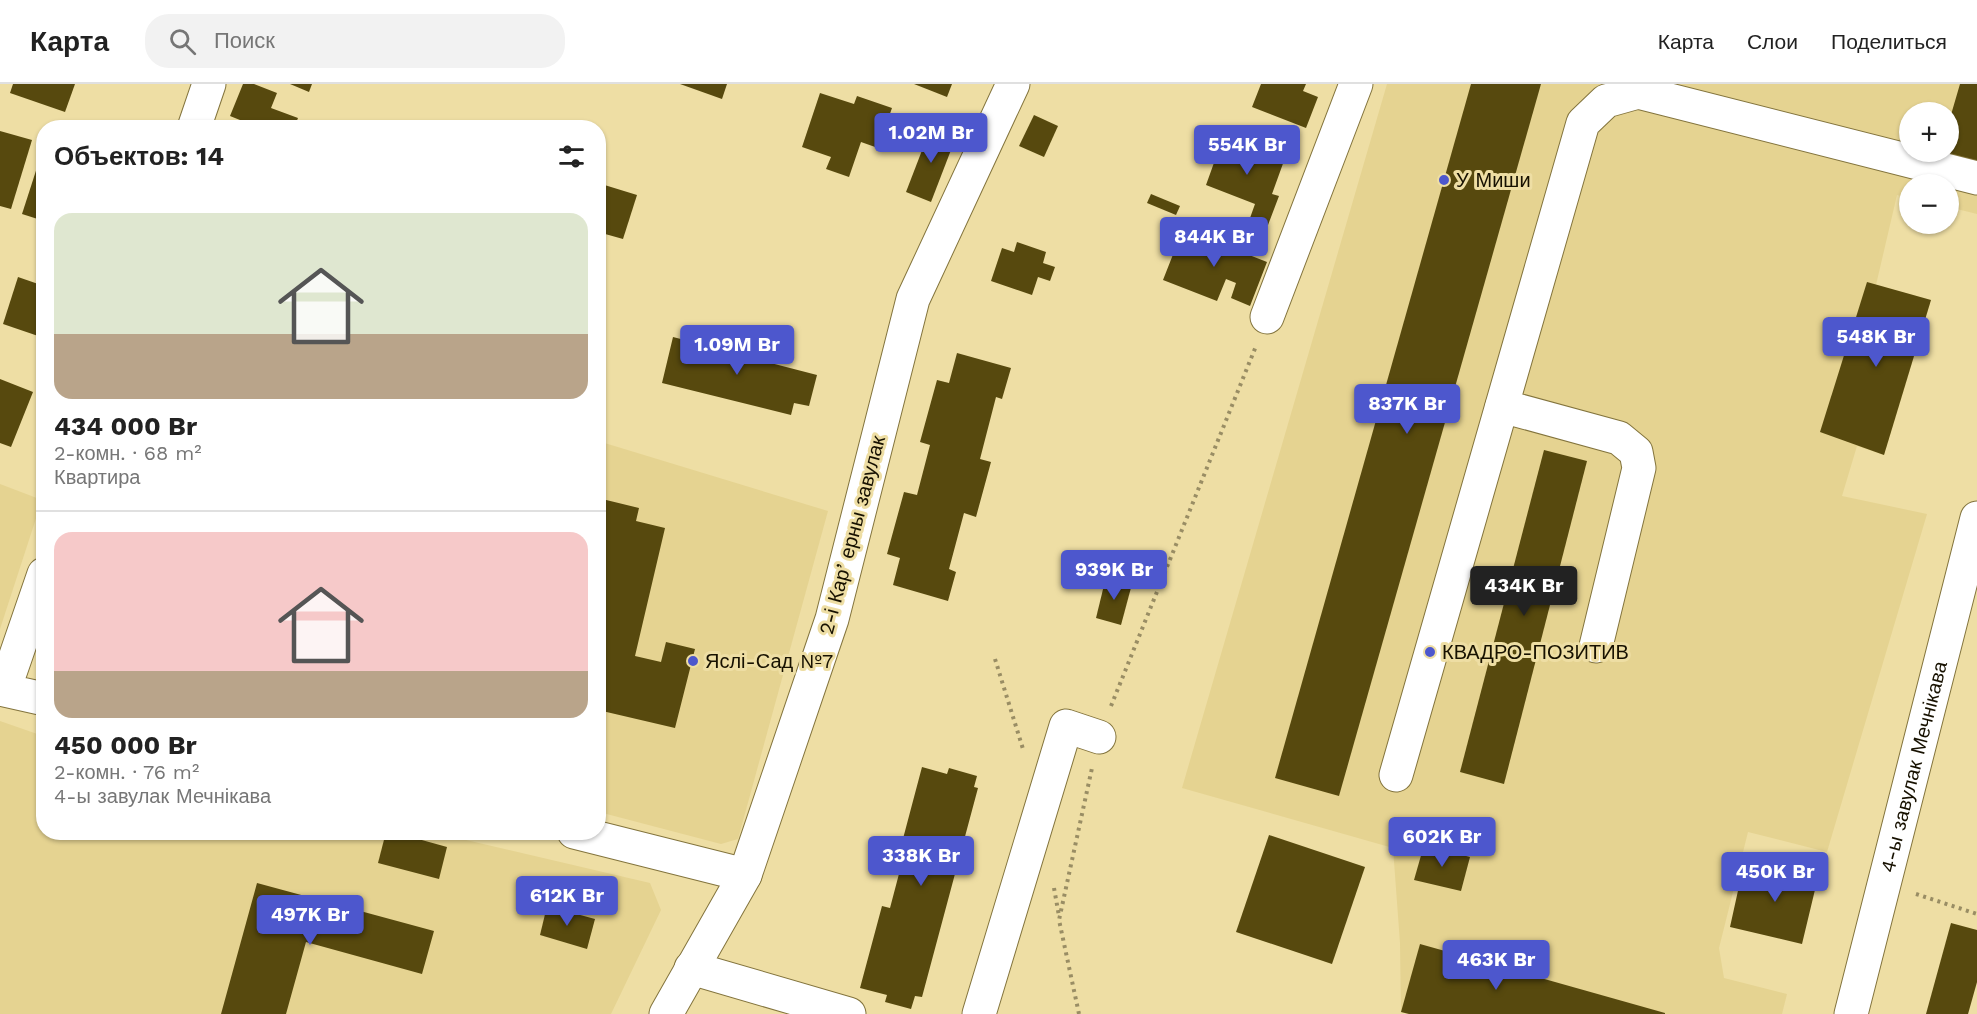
<!DOCTYPE html>
<html lang="ru">
<head>
<meta charset="utf-8">
<style>
	body { margin:0; font-family:"Work Sans",sans-serif; background:#f2f2f2; color:#222; height:100vh; display:flex; flex-direction:column; font-size:22px; white-space:nowrap }
	* { box-sizing:border-box; margin:0 }
	p { font-size:20px; color:#767676 }
	.icon { flex:none; width:33px; height:33px; fill:none; stroke:currentColor; stroke-width:2; stroke-linecap:round; stroke-linejoin:round }
	.map { position:relative; flex:1; overflow:hidden }
	.drawer { position:absolute; left:36px; top:36px; width:570px; height:720px; display:flex; flex-direction:column; background:#fff; border-radius:24px; box-shadow:0 2px 4px #0004 }
	.drawer>* { flex:none }
	.fabs { position:absolute; left:1899px; top:18px; display:grid; gap:12px }
	.fabs a { display:grid; place-items:center; width:60px; height:60px; border-radius:50%; background:#fff; box-shadow:0 2px 4px #0004; font-size:30px }
	.price { position:absolute; translate:-50% -51px; padding:0 14px; border-radius:6px; background:#4d57cd; color:#fff; font-size:20px; line-height:39px; filter:drop-shadow(0 2px 3px #0008) }
	.price::after { content:''; position:absolute; left:50%; top:36px; width:18px; height:14px; margin-left:-9px; background:inherit; clip-path:polygon(0 0,100% 0,50% 100%) }
	.price.active { background:#222; color:#fff }
	ul { padding:0; list-style:none }
	li { display:grid; align-content:center; gap:12px; height:318px; padding:0 18px }
	li+li { border-top:2px solid #e0e0e0 }
	li span { display:grid; place-items:center; height:186px; border-radius:18px; color:#555 }
	li>.icon { margin-inline-start:auto }
	span .icon { width:108px; height:108px; fill:#fffc; stroke-width:1 }
	li b { font-size:26px }
	h2 { display:flex; justify-content:space-between; align-items:center; height:72px; padding:0 18px; font-size:26px }
	header { display:flex; align-items:center; gap:36px; box-sizing:border-box; height:84px; padding:0 30px; background:#fff; border-bottom:2px solid #e0e0e0 }
	header strong { font-size:28px }
	nav { display:flex; gap:33px; margin-inline-start:auto; font-size:21px }
	.search { width:420px; height:54px; background:#f2f2f2; display:flex; align-items:center; gap:15px; box-sizing:border-box; padding:0 21px; border-radius:24px; color:#767676; font-size:22px }
	.map>svg:first-child { display:block }
	.built { fill:#e5d391; fill-rule:evenodd }
	.building { fill:#57490e }
	.lines { fill:none; stroke-linecap:round; stroke-linejoin:round }
	.minor-casing { stroke:#83743d; stroke-width:35 }
	.path { stroke:#998d64; stroke-width:4; stroke-dasharray:3 4.5; stroke-linecap:butt }
	.minor { stroke:#fff; stroke-width:33 }
	.poi-dot { fill:#4d57cd; stroke:#eedea4; stroke-width:2 }
	.labels { text-anchor:middle; dominant-baseline:central; stroke-width:6; stroke-linejoin:round; paint-order:stroke }
	.poi-label { font-size:20px; fill:#171100; stroke:#eedea4; text-anchor:start }
	.street-label { font-size:20px; fill:#171100; stroke:#eedea4 }
</style>
</head>
<body>
<header>
<strong>Карта</strong>
<div class="search"><svg class="icon" aria-label="search" viewBox="0 0 24 24"><circle cx="10" cy="10" r="6"/><path d="M15 15l6 6"/></svg>Поиск</div>
<nav><a>Карта</a><a>Слои</a><a>Поделиться</a></nav>
</header>
<div class="map">
<svg width="1977" height="930" viewBox="0 0 1977 930">
	<rect width="100%" height="100%" fill="#eedea4"/>
	<g class="built">
		<path d="M1387,0H1977V130L1949,123L1948,100H1910L1909,114L1897,111L1876,201L1931,216L1884,371L1857,362L1842,412L1927,430L1827,768L1748,748L1719,864L1724,894L1787,910L1782,930H1409L1401,928L1400,859L1393,764L1182,704ZM1910,28H1948V68H1910Z"/>
		<path d="M598,357L828,427L738,755L721,760L599,728Z"/>
		<path d="M0,400L42,416L0,545Z"/>
		<path d="M0,637L43,652L44,748L436,749L650,799L661,826L611,930H0Z"/>
	</g>
	<g class="building">
		<path d="M13,0H75L65,28L10,9Z"/>
		<path d="M243,0H254L277,9L271,24L298,34L294,44H260L230,32Z"/>
		<path d="M290,0H312L309,8Z"/>
		<path d="M680,0H727L722,15Z"/>
		<path d="M914,0H952L947,13Z"/>
		<path d="M1261,0H1306L1303,7L1318,13L1306,44L1252,23Z"/>
		<path d="M1471,0H1541L1339,712L1275,694Z"/>
		<path d="M1960,0H1977V84L1939,73L1941,68H1948V41Z"/>
		<path d="M820,9L854,20L857,12L892,24L878,64L861,58L849,93L826,85L831,73L802,63Z"/>
		<path d="M1034,31L1058,42L1044,73L1019,62Z"/>
		<path d="M931,43L956,53L931,118L906,108Z"/>
		<path d="M0,47L32,56L11,125L0,122Z"/>
		<path d="M1224,51L1285,74L1272,110L1279,112L1268,141L1250,134L1255,120L1206,101Z"/>
		<path d="M43,65H44V137L22,130Z"/>
		<path d="M598,99L637,111L623,155L598,148Z"/>
		<path d="M1151,110L1180,122L1176,131L1147,119Z"/>
		<path d="M1183,145L1267,178L1250,222L1231,214L1236,199L1226,195L1217,217L1163,196Z"/>
		<path d="M1017,158L1046,168L1043,179L1055,183L1050,197L1038,193L1032,211L991,197L1002,164L1014,168Z"/>
		<path d="M18,193L44,202V254L3,240Z"/>
		<path d="M1867,198L1931,216L1884,371L1820,348Z"/>
		<path d="M673,253L712,263L714,255L761,266L759,276L817,291L809,322L794,319L791,331L662,299Z"/>
		<path d="M957,269L1011,284L1002,315L996,313L980,375L991,378L976,433L964,429L949,485L956,488L948,517L893,501L900,474L887,470L904,408L917,411L930,361L920,358L937,296L949,299Z"/>
		<path d="M0,295L33,308L11,363L0,359Z"/>
		<path d="M1544,366L1587,377L1504,700L1460,688Z"/>
		<path d="M598,414L639,424L636,437L665,444L635,572L661,578L666,558L695,565L675,644L598,626V451L603,432L598,431Z"/>
		<path d="M1106,493L1132,500L1121,541L1096,534Z"/>
		<path d="M922,683L947,690L949,684L977,692L974,703L978,704L922,913L915,912L911,925L885,918L887,911L860,904L882,822L890,824L905,767L900,766Z"/>
		<path d="M386,748H393L447,763L439,795L378,779Z"/>
		<path d="M1269,751L1365,783L1332,880L1236,848Z"/>
		<path d="M1424,761L1470,773L1461,807L1414,796Z"/>
		<path d="M1788,781L1819,789L1802,860L1730,843L1743,784L1784,794Z"/>
		<path d="M257,799L434,847L422,890L306,858L286,930H221Z"/>
		<path d="M547,822L595,835L587,865L540,851Z"/>
		<path d="M1951,839L1977,846V898L1968,930H1926Z"/>
		<path d="M1420,860L1665,929V930H1409L1401,928Z"/>
	</g>
	<g class="lines">
		<defs>
			<g id="minor">
				<path d="M194,44L209,0"/>
				<path d="M1267,233L1356,0"/>
				<path d="M1502,322L1619,354L1636,368L1639,384L1596,562"/>
				<path d="M44,490L4,606L44,615"/>
				<path d="M1396,691L1583,39L1606,17L1638,8L1977,94"/>
				<path d="M574,748L745,791"/>
				<path d="M691,884L849,930"/>
				<path d="M666,930L745,791L832,535L913,215L1013,0"/>
				<path d="M979,930L1066,642L1099,653"/>
				<path id="s1" d="M1851,930L1977,434"/>
			</g>
		</defs>
		<use href="#minor" class="minor-casing"/>
		<g class="path">
			<path d="M995,575L1023,665"/>
			<path d="M1111,622L1256,262"/>
			<path d="M1054,804L1059,832"/>
			<path d="M1916,810L1977,830"/>
			<path d="M1079,930L1059,836L1092,684"/>
		</g>
		<use href="#minor" class="minor"/>
	</g>
	<g class="poi-dot">
		<circle cx="1444" cy="96" r="6"/>
		<circle cx="1430" cy="568" r="6"/>
		<circle cx="693" cy="577" r="6"/>
	</g>
	<g class="labels">
		<g class="poi-label">
			<text x="1456" y="96">У Миши</text>
			<text x="1442" y="568">КВАДРО-ПОЗИТИВ</text>
			<text x="705" y="577">Яслі-Сад №7</text>
		</g>
		<g class="street-label">
			<text transform="translate(852 451) rotate(-75)">2-і Карʼерны завулак</text>
			<text stroke="none"><textPath href="#s1" startOffset="255">4-ы завулак Мечнікава</textPath></text>
		</g>
	</g>
</svg>
<div class="fabs">
<a>+</a>
<a>−</a>
</div>
<b class="price" style="left:931px;top:80px">1.02M Br</b>
<b class="price" style="left:1247px;top:92px">554K Br</b>
<b class="price" style="left:1214px;top:184px">844K Br</b>
<b class="price" style="left:1876px;top:284px">548K Br</b>
<b class="price" style="left:737px;top:292px">1.09M Br</b>
<b class="price" style="left:1407px;top:351px">837K Br</b>
<b class="price" style="left:1114px;top:517px">939K Br</b>
<b class="price active" style="left:1524px;top:533px">434K Br</b>
<b class="price" style="left:1442px;top:784px">602K Br</b>
<b class="price" style="left:921px;top:803px">338K Br</b>
<b class="price" style="left:1775px;top:819px">450K Br</b>
<b class="price" style="left:567px;top:843px">612K Br</b>
<b class="price" style="left:310px;top:862px">497K Br</b>
<b class="price" style="left:1496px;top:907px">463K Br</b>
<section class="drawer">
<h2>Объектов: 14<svg class="icon" aria-label="filters" viewBox="0 0 24 24"><path d="M4 7h16M4 17h16"/><circle cx="9" cy="7" r="2"/><circle cx="15" cy="17" r="2"/></svg></h2>
<ul>
<li><span style="background:linear-gradient(#dfe7d0 65%,#b9a48a 0)"><svg class="icon" aria-label="home" viewBox="0 0 24 24"><path d="M3 11l9-7 9 7M6 9v11h12V9"/></svg></span><div><b>434 000 Br</b><p>2-комн. · 68 m²</p><p>Квартира</p></div></li>
<li><span style="background:linear-gradient(#f6c9c9 75%,#b9a48a 0)"><svg class="icon" aria-label="home" viewBox="0 0 24 24"><path d="M3 11l9-7 9 7M6 9v11h12V9"/></svg></span><div><b>450 000 Br</b><p>2-комн. · 76 m²</p><p>4-ы завулак Мечнікава</p></div></li>
</ul>
</section>
</div>
</body>
</html>
